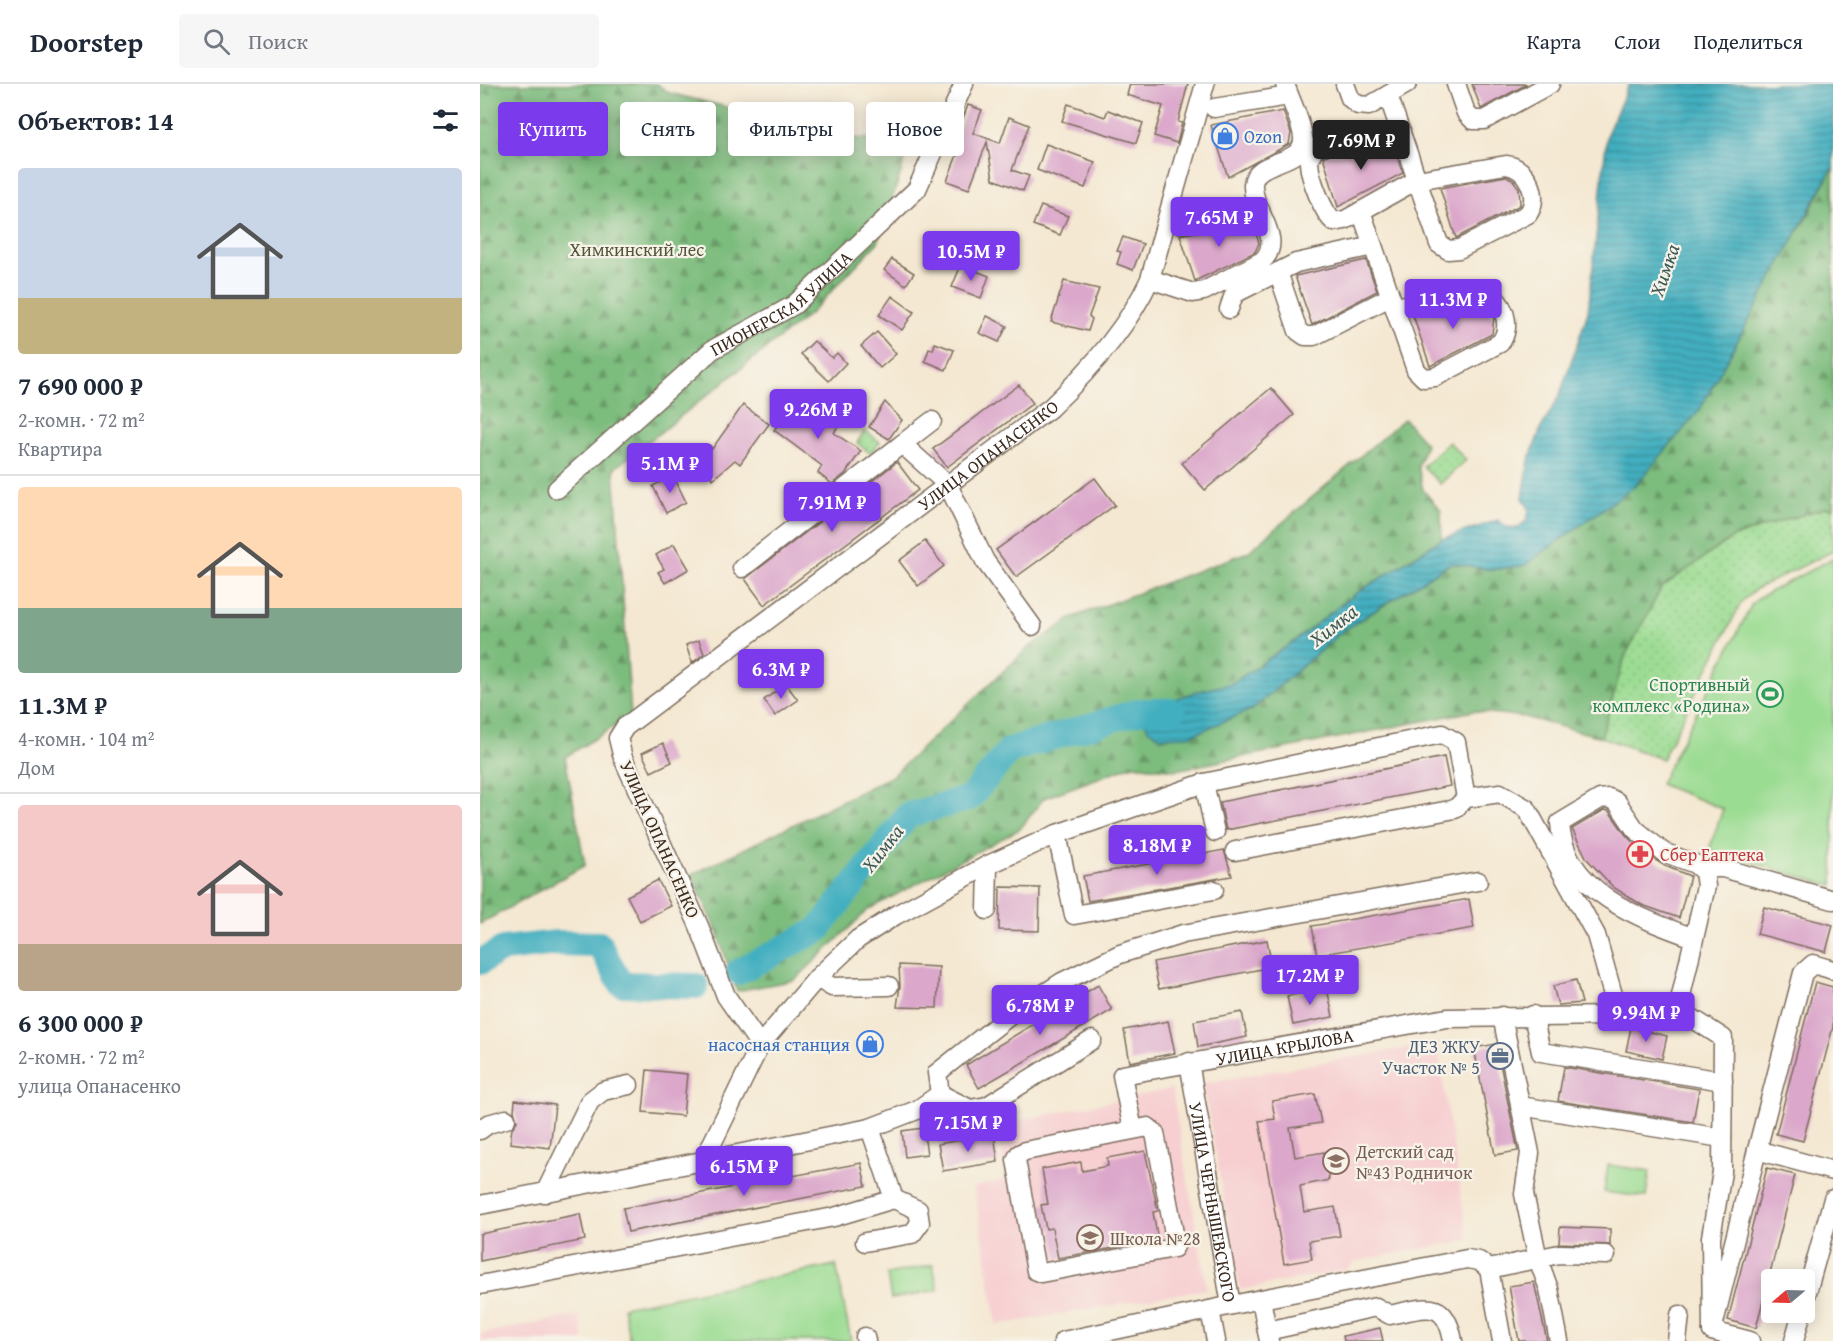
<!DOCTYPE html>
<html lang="ru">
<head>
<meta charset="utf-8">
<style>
	body { margin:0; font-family:"Gentium Book Plus",serif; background:#f6f6f7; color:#1f2937; height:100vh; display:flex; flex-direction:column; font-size:22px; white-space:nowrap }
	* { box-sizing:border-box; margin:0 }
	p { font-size:20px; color:#747a83 }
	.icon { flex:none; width:33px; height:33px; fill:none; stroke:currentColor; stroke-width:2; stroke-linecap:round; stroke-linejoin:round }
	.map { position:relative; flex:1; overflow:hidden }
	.details { display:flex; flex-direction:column; background:#fff; width:480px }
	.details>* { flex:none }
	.guide { position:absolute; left:18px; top:18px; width:570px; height:54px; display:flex; gap:12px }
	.needle { width:39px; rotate:251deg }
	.controls { position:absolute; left:1281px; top:1185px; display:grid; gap:12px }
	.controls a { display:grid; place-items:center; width:54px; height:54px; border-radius:6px; background:#fff; box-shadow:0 3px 15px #0003; font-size:30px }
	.price { position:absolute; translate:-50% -51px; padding:0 14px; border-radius:6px; background:#7c3aed; color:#fff; font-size:20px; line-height:39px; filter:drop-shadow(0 2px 3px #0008) }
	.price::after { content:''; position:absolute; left:50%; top:36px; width:18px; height:14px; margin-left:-9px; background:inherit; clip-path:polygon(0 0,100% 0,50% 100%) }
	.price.on { background:#222; color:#fff }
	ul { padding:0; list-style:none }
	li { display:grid; align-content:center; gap:12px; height:318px; padding:0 18px }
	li+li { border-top:2px solid #e0e1e3 }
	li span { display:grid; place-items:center; height:186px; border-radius:6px; color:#555 }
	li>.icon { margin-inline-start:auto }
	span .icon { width:108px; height:108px; fill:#fffc; stroke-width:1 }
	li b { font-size:26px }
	h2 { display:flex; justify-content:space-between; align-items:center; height:72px; padding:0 18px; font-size:26px }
	.tag { padding:0 21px; border-radius:6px; background:#fff; box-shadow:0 3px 15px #0003; font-size:21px; line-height:54px }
	.tag.on { background:#7c3aed; color:#fff }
	header { display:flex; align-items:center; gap:36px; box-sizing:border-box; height:84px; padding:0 30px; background:#fff; border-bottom:2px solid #e0e1e3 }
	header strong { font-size:28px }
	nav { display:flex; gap:33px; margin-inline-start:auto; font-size:21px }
	.search { width:420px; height:54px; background:#f6f6f7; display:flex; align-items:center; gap:15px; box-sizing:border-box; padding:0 21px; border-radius:6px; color:#747a83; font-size:22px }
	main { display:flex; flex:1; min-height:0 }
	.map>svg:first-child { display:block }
	.built { fill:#f7cfd1 }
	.grass { fill:url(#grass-dots); stroke:#6b8358; stroke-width:1.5 }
	.forest { fill:url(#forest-firs); stroke:#5c734e; stroke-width:1.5 }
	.pitch { fill:#9bdc93; stroke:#6b8358; stroke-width:1.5 }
	.water { fill:url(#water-rules); stroke:#3e6c6f; stroke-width:1.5 }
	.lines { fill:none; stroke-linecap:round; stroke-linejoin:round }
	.river { stroke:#42afc0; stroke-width:26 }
	.building { fill:#dba7cb }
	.minor-casing { stroke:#7c6c5d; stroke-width:21 }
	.minor { stroke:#fff; stroke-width:18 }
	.labels { text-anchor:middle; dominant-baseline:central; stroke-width:4.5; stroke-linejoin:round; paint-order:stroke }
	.shop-label { font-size:18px; fill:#366cbe; stroke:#f7f3e8; text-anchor:start }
	.park-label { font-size:18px; fill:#53563b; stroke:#f7f3e8 }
	.street-label { font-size:18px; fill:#3b2a1e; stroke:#f7f3e8 }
	.leisure-label { font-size:18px; fill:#27864d; stroke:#f7f3e8; text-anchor:end }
	.health-label { font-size:18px; fill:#be3a42; stroke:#f7f3e8; text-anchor:start }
	.service-label { font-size:18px; fill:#4e5e75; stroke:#f7f3e8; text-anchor:end }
	.education-label { font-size:18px; fill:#785e54; stroke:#f7f3e8; text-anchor:start }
	.water-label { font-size:20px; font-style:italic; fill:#3d5957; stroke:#f7f3e8 }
</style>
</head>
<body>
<header>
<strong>Doorstep</strong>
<div class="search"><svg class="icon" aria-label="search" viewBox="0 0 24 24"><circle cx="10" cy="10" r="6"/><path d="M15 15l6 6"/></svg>Поиск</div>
<nav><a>Карта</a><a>Слои</a><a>Поделиться</a></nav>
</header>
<main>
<section class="details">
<h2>Объектов: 14<svg class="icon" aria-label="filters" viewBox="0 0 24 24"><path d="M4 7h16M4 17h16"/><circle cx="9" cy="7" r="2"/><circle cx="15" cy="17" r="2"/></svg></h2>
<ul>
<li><span style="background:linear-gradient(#c9d6e8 70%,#c2b280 0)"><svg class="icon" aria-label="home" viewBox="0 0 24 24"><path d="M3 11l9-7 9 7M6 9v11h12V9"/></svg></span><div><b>7 690 000 ₽</b><p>2-комн. · 72 m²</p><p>Квартира</p></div></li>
<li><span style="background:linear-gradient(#ffd9b3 65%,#7fa58c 0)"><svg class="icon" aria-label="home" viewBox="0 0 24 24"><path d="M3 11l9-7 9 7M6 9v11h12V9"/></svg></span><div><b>11.3M ₽</b><p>4-комн. · 104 m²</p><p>Дом</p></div></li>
<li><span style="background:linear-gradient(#f6c9c9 75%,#b9a48a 0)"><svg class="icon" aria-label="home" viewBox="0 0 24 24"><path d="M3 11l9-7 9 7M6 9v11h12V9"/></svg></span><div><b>6 300 000 ₽</b><p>2-комн. · 72 m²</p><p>улица Опанасенко</p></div></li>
</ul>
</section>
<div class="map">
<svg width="1353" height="1257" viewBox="0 0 1353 1257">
	<defs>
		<pattern id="grass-dots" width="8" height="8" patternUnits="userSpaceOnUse" patternTransform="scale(1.5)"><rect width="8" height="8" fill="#9bdc93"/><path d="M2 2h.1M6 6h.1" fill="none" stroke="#86bd7e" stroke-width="1.8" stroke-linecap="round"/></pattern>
		<pattern id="forest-firs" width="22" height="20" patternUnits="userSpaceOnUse" patternTransform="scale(1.5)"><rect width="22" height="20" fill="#7cbc7d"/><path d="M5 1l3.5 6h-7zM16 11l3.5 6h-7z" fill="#679966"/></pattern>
		<pattern id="water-rules" width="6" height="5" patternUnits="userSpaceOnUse" patternTransform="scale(1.5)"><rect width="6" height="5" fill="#42afc0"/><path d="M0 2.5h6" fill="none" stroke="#388f9b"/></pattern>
	</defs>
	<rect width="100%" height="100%" fill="#f7f3e8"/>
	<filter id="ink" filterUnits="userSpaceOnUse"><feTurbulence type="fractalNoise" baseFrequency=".0167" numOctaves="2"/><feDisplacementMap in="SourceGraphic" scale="12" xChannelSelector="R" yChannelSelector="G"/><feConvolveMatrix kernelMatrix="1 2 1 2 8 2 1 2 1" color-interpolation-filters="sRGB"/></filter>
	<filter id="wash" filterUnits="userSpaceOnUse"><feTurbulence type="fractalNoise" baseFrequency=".008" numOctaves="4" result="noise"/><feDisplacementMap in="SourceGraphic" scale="24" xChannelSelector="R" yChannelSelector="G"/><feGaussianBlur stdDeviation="1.35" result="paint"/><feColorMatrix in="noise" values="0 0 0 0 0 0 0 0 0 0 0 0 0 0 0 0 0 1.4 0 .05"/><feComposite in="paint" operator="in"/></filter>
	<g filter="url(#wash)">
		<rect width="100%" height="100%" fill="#f4e8d2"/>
		<g class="built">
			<path d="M957,959L988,1156L876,1177L866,1186L760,1206L723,999Z"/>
			<path d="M692,1005L727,1205L517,1241L494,1103L527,1096L516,1041Z"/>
			<path d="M99,1231L104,1257H0V1250Z"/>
		</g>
		<g class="grass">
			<path d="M385,346L400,358L390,369L377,359Z"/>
			<path d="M969,358L986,376L960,400L943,382Z"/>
			<path d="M1344,424H1353V467L1276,505L1262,517L1182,675L1121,653L1145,572L1182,503L1255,452Z"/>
		</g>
		<g class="forest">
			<path d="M0,0H177L189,9L373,54L431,57L398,158L330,230L134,385L151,632L85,673L105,781L0,840Z"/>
			<path d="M1353,83V424H1344L1255,452L1182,503L1145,572L1121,653L1044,633L994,627L696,686L653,681L564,714L540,745L389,825L315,896L257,907L233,837L211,791L412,692L549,563L594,533L768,468L924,335L946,360L938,382L943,406L961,427L962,455L872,512L816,556L753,599L671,622L773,625L864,546L971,479L1012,486L1045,481L1155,402L1327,133Z"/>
		</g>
		<g class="pitch">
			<path d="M1353,474V802L1229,766L1243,725L1180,700L1272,520L1280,513Z"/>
			<path d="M1128,1081L1170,1087L1166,1113L1124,1108Z"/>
			<path d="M356,1181L371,1257H150L143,1223Z"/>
			<path d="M453,1181L458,1206L411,1215L407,1190Z"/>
		</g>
		<path class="water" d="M1149,0H1353V83L1219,327L1155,402L1045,481L1012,486L971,479L864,546L773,625L710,652L680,653L668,645L660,627L715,608L753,599L816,556L872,512L962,455L1018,436L1027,443L1038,444L1047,436L1049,425L1043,414L1049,376L1061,344L1079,313L1108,228L1127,50Z"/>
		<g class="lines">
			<g class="river">
				<path d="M0,878L23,865L77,859L119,860L141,900L216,902"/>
				<path d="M258,888L338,846L428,731L490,714L530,666L660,627H693"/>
			</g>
		</g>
		<g id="blocks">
			<g class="building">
				<path d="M650,0H708L698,38L702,39L697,59L674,52L683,22L647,11Z"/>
				<path d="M992,0H1047L1001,25Z"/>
				<path d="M588,20L625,33L628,26L663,39L656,59L582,37Z"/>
				<path d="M488,21L502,26L493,49L520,59L529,33L549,41L532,86L549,92L543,107L513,95L507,58L489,105L467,97L477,71L470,68Z"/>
				<path d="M803,27L811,49L809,60L748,93L731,41Z"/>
				<path d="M566,60L615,78L605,104L557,86Z"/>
				<path d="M913,60L923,89L858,123L843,72Z"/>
				<path d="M1026,92L1033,96L1039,104L1040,121L976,154L960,104Z"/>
				<path d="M561,122L588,132L580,151L553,141Z"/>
				<path d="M772,138L779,159L775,168L715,197L700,151Z"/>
				<path d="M643,153L663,160L653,186L637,180L641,168L637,167Z"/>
				<path d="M412,175L434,189L426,201L404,186Z"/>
				<path d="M886,176L897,207L832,241L815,192Z"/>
				<path d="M481,181L509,192L501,214L472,203Z"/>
				<path d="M584,197L619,205L609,232L612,235L608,247L571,238Z"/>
				<path d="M412,212L434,228L422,246L399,231Z"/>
				<path d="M1002,220L1014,233L1012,250L950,282L933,231Z"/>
				<path d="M507,232L527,242L519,258L499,249Z"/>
				<path d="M397,248L416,270L400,284L381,262Z"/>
				<path d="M334,257L352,274L357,269L366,279L349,297L321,270Z"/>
				<path d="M455,259L474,266L466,286L445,277L449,265L453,266Z"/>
				<path d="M539,301L553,319L467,383L453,365Z"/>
				<path d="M791,304L814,331L725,406L702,379Z"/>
				<path d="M319,312L358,342L354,349L381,367L365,390L352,400L338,389L342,382L294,346Z"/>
				<path d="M405,318L422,336L409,355L389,343Z"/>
				<path d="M263,321L289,340L260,380L255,376L233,395L216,375L230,362L232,365Z"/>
				<path d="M417,378L438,406L284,521L265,495Z"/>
				<path d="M193,391L206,418L186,429L173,402Z"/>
				<path d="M615,394L635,421L536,493L516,466Z"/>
				<path d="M445,457L464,482L438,502L419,477Z"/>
				<path d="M194,460L209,485L185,499L178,488L184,485L176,471Z"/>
				<path d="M219,556L224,570L212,579L206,561Z"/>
				<path d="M306,600L318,616L295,632L284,616Z"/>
				<path d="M183,659L192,678L171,688L162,669Z"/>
				<path d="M964,673L970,702L746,746L740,718Z"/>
				<path d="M1124,726L1129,727L1146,751L1161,767L1185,782L1210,792L1199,834L1162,821L1133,803L1107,775L1092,745Z"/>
				<path d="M744,766L752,792L608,817L603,792Z"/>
				<path d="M178,796L191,822L160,837L147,812Z"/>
				<path d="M520,803L560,804L559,847L519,846Z"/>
				<path d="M989,815L994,844L837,871L832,842Z"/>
				<path d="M1284,823L1353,841L1346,868L1277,850Z"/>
				<path d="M787,856L792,883L679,905L673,878Z"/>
				<path d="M419,881L459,883L457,924L417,923L420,902Z"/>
				<path d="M1096,896L1102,919L1078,921L1073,902Z"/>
				<path d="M1335,898L1353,903V943L1323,1057L1296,1050Z"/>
				<path d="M618,901L632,926L499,1004L486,981Z"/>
				<path d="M847,904L853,933L813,941L807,912Z"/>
				<path d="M762,928L767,953L718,963L714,937Z"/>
				<path d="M688,937L695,969L650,978L644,946Z"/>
				<path d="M1151,943L1187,952L1182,975L1146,967Z"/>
				<path d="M1016,960L1038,1067L1015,1071L994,964Z"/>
				<path d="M1084,983L1219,1005L1213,1038L1078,1017Z"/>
				<path d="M167,986L207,990L203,1032L163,1028Z"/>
				<path d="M835,1010L841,1039L810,1044L815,1073L844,1068L849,1096L820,1102L824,1128L855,1123L860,1152L829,1157L832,1175L804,1180L779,1037L795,1035L792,1017Z"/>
				<path d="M35,1016L75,1021L70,1064L30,1059L32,1044L37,1037L34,1027Z"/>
				<path d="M443,1044L447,1070L425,1073L422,1047Z"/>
				<path d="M514,1050L518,1078L463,1087L458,1060Z"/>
				<path d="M665,1067L678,1127L673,1128L678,1156L578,1174L572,1144L566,1145L561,1121L568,1120L562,1085L601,1078L602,1087L628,1082L627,1074Z"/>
				<path d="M381,1079L386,1102L148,1148L143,1124Z"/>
				<path d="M1287,1084L1315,1091L1276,1244L1248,1236Z"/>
				<path d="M100,1130L105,1156L0,1177V1150Z"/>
				<path d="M1080,1143L1130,1145V1161L1079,1159Z"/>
				<path d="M1054,1198L1067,1257H1039L1029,1202Z"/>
				<path d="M900,1244L903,1257H864L863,1252Z"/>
			</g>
		</g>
	</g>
	<g filter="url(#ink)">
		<use href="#blocks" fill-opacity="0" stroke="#7c6c5d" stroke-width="1.5"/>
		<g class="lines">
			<defs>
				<g id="minor">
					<path d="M865,0L870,14L878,21L889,22L908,11"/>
					<path d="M976,0L986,29L993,36H1004L1070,0"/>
					<path d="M734,24L809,12"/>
					<path d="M921,47L837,62C833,67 829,71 829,79C830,94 843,129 854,138L865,136L937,96L908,11L927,0"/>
					<path d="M1026,81C1047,83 1061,112 1048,130L979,165L968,166L959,160L937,96Z"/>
					<path d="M881,127L936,286L944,294L955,293L1020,259C1033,243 1024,214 1004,208L914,223"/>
					<path d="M702,140L780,125"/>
					<path d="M798,188L818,247L825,252H834L910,213"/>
					<path d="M670,195L713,209L724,207L782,177C806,155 771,126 773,100C775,74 826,82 823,53C821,36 810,16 805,0"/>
					<path d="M749,225L754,210L816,179L893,162"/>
					<path d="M422,360L452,337"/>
					<path id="s1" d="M77,405L232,266L314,221L437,105L484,0"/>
					<path d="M262,484L422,360L468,401L505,477L552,542"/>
					<path d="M986,714L1020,709L1047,725L1116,851L1139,932"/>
					<path d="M735,748L724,699L962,650L976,658L986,714L975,725L755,767"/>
					<path d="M577,750L594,831L734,806"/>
					<path d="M1224,788L1233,784H1243L1353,816"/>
					<path d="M507,826L508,781"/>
					<path d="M1353,886L1333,880L1323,889L1277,1066L1353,1087"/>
					<path d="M337,894L352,903L409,902"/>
					<path d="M1198,925L1226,802L1224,788L1215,780L1183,768L1155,745L1137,718L1129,714L1120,715L1080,739C1083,807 1161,835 1214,854"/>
					<path d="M1053,931L1061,968L1243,997"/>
					<path d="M1022,932L1050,1069L1044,1110L1058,1175L1069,1205L1079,1257"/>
					<path id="s2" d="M280,961L246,912L219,842L143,674L138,654L145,643L570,324C608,288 648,243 670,195L725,0"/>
					<path id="s3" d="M709,978L751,1221"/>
					<path d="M460,1010L457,989L528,933L582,898L640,870L703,850L998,797"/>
					<path d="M460,1010L490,1025L507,1022L612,956"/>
					<path d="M1040,1022L1242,1054"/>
					<path d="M390,1044L414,1115"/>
					<path d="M0,1046L8,1040L26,1035"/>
					<path id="s4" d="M653,1046L668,1043L675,1049L696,1160L694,1164L561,1189L556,1187L536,1076L539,1070L545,1067L653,1046L642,991L967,934L1139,932L1198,925L1243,954L1242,1088L1231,1153L1232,1247"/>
					<path d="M223,1078L280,961L337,894L378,855L416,831L508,781L577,750L724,699"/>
					<path d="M65,1109L110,1017L123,1007L149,1001"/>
					<path d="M0,1121L390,1044L437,1026L460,1010"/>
					<path d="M1009,1185L1022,1257"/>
					<path d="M0,1201L354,1133L414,1115L438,1126L440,1139L432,1150L385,1158"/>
					<path d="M781,1215L987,1175L999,1177L1009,1185L1079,1170L1126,1171"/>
					<path d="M1324,1219L1353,1115"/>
					<path d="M730,1226L736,1257"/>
					<path d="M787,1247L896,1223L910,1231C945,1224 965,1213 973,1257"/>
					<path d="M385,1253L386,1257"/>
					<path d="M583,1257L781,1215L789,1257"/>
					<path d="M1197,1257L1200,1231"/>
					<path d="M1270,1257L1232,1247L1277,1066"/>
					<path d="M1314,1257L1322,1228"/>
				</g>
			</defs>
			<use href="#minor" class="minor-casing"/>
			<use href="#minor" class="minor"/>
		</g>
	</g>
	<defs>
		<symbol id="shop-ring" viewBox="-11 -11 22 22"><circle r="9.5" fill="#f7f3e8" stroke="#3f7fe0" stroke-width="1.5"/><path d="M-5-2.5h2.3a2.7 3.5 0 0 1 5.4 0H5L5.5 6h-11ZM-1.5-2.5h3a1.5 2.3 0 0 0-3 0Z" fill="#3f7fe0"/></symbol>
		<symbol id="stadium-ring" viewBox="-11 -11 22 22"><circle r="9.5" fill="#f7f3e8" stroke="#2e9e5b" stroke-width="1.5"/><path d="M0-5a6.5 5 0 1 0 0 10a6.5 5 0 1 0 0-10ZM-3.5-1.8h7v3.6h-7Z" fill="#2e9e5b"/></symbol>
		<symbol id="pharmacy-ring" viewBox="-11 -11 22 22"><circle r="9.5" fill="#f7f3e8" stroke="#e0444e" stroke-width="1.5"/><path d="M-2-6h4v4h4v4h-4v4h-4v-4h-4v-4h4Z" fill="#e0444e"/></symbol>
		<symbol id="office-ring" viewBox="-11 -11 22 22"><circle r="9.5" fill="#f7f3e8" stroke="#5c6f8a" stroke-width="1.5"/><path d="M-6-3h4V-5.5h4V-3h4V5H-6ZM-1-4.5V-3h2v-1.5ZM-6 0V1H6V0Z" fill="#5c6f8a"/></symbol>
		<symbol id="school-ring" viewBox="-11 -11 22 22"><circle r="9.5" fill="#f7f3e8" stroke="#8d6e63" stroke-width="1.5"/><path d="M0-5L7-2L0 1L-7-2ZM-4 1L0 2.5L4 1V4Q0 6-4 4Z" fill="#8d6e63"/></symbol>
	</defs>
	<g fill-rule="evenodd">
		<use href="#shop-ring" x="730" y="37" width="30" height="30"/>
		<use href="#stadium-ring" x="1275" y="595" width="30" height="30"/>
		<use href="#pharmacy-ring" x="1145" y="755" width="30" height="30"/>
		<use href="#shop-ring" x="375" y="945" width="30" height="30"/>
		<use href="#office-ring" x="1005" y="957" width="30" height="30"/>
		<use href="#school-ring" x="841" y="1062" width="30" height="30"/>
		<use href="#school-ring" x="595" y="1139" width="30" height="30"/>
	</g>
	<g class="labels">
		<g class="shop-label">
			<text x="764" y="52">Ozon</text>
			<text x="370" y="960" text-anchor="end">насосная станция</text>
		</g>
		<g class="park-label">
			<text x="157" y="165">Химкинский лес</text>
		</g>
		<g class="street-label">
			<text stroke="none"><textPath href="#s1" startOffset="292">ПИОНЕРСКАЯ УЛИЦА</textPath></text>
			<text stroke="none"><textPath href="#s2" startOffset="806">УЛИЦА ОПАНАСЕНКО</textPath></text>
			<text transform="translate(180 755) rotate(66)">УЛИЦА ОПАНАСЕНКО</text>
			<text stroke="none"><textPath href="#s4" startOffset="740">УЛИЦА КРЫЛОВА</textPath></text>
			<text stroke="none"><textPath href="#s3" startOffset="142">УЛИЦА ЧЕРНЫШЕВСКОГО</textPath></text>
		</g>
		<g class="leisure-label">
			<text x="1270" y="600">Спортивный<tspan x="1270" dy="21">комплекс «Родина»</tspan></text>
		</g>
		<g class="health-label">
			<text x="1180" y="770">Сбер Еаптека</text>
		</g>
		<g class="service-label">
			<text x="1000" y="962">ДЕЗ ЖКУ<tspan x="1000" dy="21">Участок № 5</tspan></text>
		</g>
		<g class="education-label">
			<text x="876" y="1067">Детский сад<tspan x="876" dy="21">№43 Родничок</tspan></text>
			<text x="630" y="1154">Школа №28</text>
		</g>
		<g class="water-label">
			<text transform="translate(1184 186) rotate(-71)">Химка</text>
			<text transform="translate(853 541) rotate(-38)">Химка</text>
			<text transform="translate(402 764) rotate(-52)">Химка</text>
		</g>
	</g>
</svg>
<div class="controls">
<a><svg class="needle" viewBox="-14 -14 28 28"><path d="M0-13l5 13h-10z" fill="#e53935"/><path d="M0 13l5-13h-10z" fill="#747a83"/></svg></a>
</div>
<b class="price on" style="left:881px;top:87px">7.69M ₽</b>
<b class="price" style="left:739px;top:164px">7.65M ₽</b>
<b class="price" style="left:491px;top:198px">10.5M ₽</b>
<b class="price" style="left:973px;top:246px">11.3M ₽</b>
<b class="price" style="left:338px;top:356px">9.26M ₽</b>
<b class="price" style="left:190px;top:410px">5.1M ₽</b>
<b class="price" style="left:352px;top:449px">7.91M ₽</b>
<b class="price" style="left:301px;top:616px">6.3M ₽</b>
<b class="price" style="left:677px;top:792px">8.18M ₽</b>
<b class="price" style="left:830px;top:922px">17.2M ₽</b>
<b class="price" style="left:560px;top:952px">6.78M ₽</b>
<b class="price" style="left:1166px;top:959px">9.94M ₽</b>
<b class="price" style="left:488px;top:1069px">7.15M ₽</b>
<b class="price" style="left:264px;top:1113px">6.15M ₽</b>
<div class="guide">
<a class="tag on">Купить</a>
<a class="tag">Снять</a>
<a class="tag">Фильтры</a>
<a class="tag">Новое</a>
</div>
</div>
</main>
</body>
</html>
